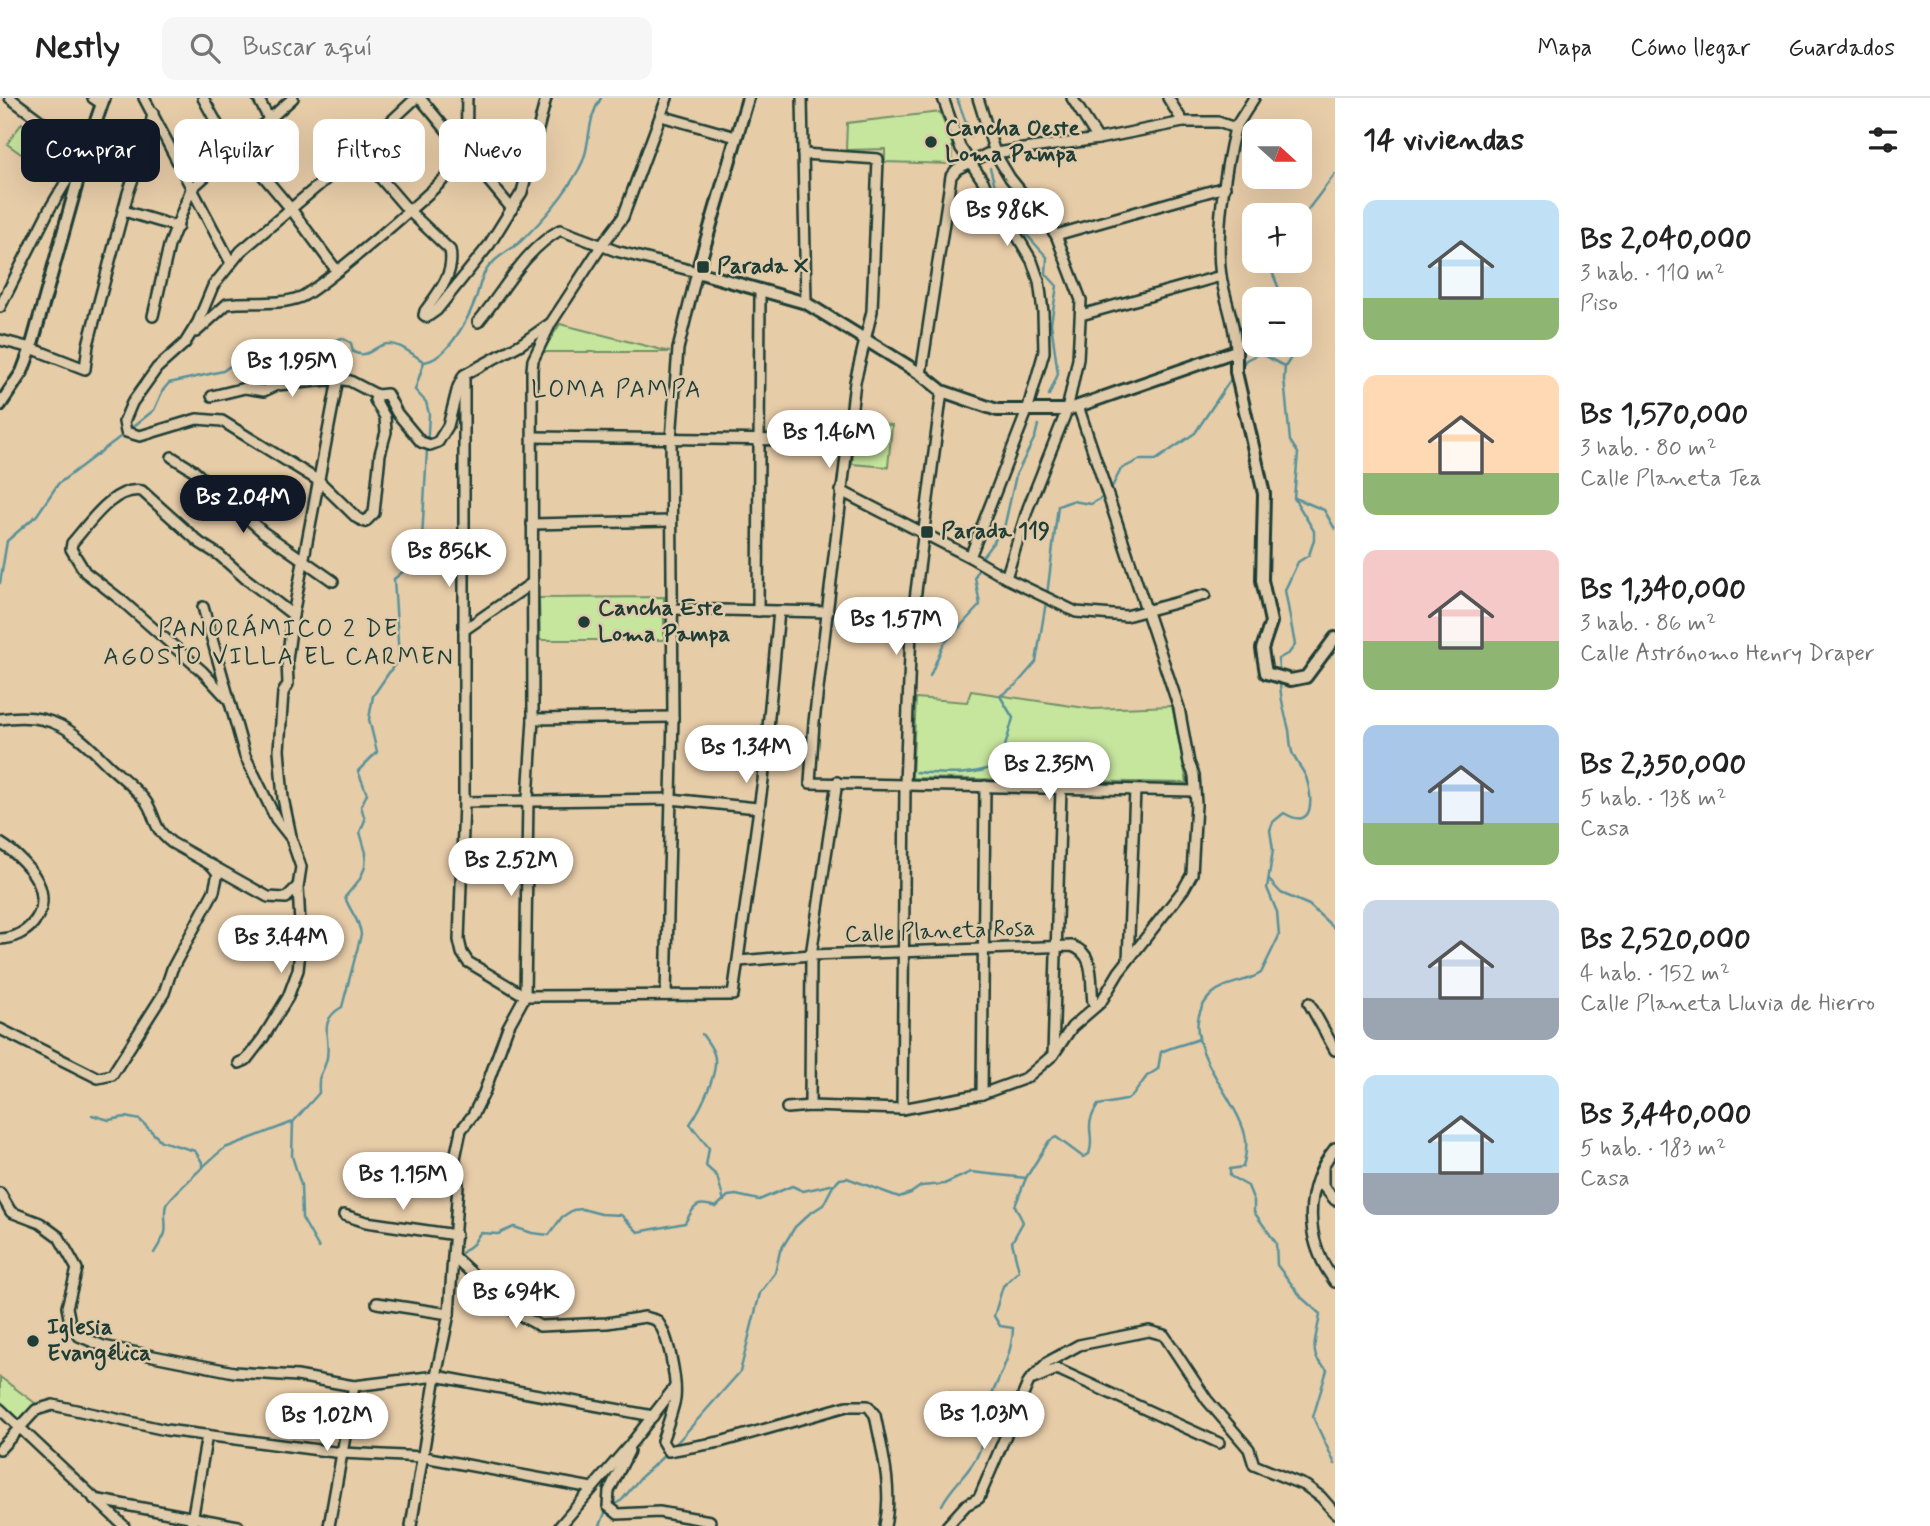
<!DOCTYPE html>
<html lang="es">
<head>
<meta charset="utf-8">
<style>
	body { margin:0; font-family:Mynerve,sans-serif; background:#f6f6f6; color:#222; height:100vh; display:flex; flex-direction:column; font-size:26px; white-space:nowrap }
	* { box-sizing:border-box; margin:0 }
	p { font-size:23px; color:#767676 }
	.icon { flex:none; width:38px; height:38px; fill:none; stroke:currentColor; stroke-width:2; stroke-linecap:round; stroke-linejoin:round }
	.map { position:relative; flex:1; overflow:hidden }
	.sheet { display:flex; flex-direction:column; background:#fff; width:595px }
	.sheet>* { flex:none }
	.banner { position:absolute; left:21px; top:21px; width:665px; height:63px; display:flex; gap:14px }
	.needle { width:46px; rotate:111deg }
	.fabs { position:absolute; left:1242px; top:21px; display:grid; gap:14px }
	.fabs a { display:grid; place-items:center; width:70px; height:70px; border-radius:14px; background:#fff; box-shadow:0 7px 28px #0002; font-size:35px }
	.price { position:absolute; translate:-50% -60px; padding:0 16px; border-radius:24px; background:#fff; color:#222; font-size:23px; line-height:46px; filter:drop-shadow(0 2px 4px #0008) }
	.price::after { content:''; position:absolute; left:50%; top:42px; width:21px; height:16px; margin-left:-10px; background:inherit; clip-path:polygon(0 0,100% 0,50% 100%) }
	.price.on { background:#111827; color:#fff }
	ul { padding:0; list-style:none }
	li { display:flex; align-items:center; gap:21px; height:175px; padding:0 28px }
	li span { display:grid; place-items:center; flex:none; width:196px; height:140px; border-radius:14px; color:#555 }
	li>.icon { margin-inline-start:auto }
	span .icon { width:84px; height:84px; fill:#fffc; stroke-width:1 }
	li b { font-size:30px }
	h2 { display:flex; justify-content:space-between; align-items:center; height:84px; padding:0 28px; font-size:30px }
	.tag { padding:0 24px; border-radius:14px; background:#fff; box-shadow:0 7px 28px #0002; font-size:24px; line-height:63px }
	.tag.on { background:#111827; color:#fff }
	header { display:flex; align-items:center; gap:42px; box-sizing:border-box; height:98px; padding:0 35px; background:#fff; border-bottom:2px solid #e0e0e0 }
	header strong { font-size:33px }
	nav { display:flex; gap:38px; margin-inline-start:auto; font-size:24px }
	.search { width:490px; height:63px; background:#f6f6f6; display:flex; align-items:center; gap:18px; box-sizing:border-box; padding:0 24px; border-radius:14px; color:#767676; font-size:26px }
	main { display:flex; flex:1; min-height:0 }
	.map>svg:first-child { display:block }
	.green { fill:#c6e59d; stroke:#729168; stroke-width:2 }
	.lines { fill:none; stroke-linecap:round; stroke-linejoin:round }
	.stream { stroke:#589299; stroke-width:2.5 }
	.minor-casing { stroke:#1f3d34; stroke-width:14 }
	.tertiary-casing { stroke:#1f3d34; stroke-width:16 }
	.minor { stroke:#e0cbaa; stroke-width:9 }
	.tertiary { stroke:#e0cbaa; stroke-width:10 }
	.poi-dot { fill:#1f3d34; stroke:#e0cbaa; stroke-width:2.5 }
	.labels { text-anchor:middle; dominant-baseline:central; stroke-width:5; stroke-linejoin:round; paint-order:stroke }
	.poi-label { font-size:23px; font-weight:bold; fill:#1f3d34; stroke:#e0cbaa; text-anchor:start }
	.street-label { font-size:23px; fill:#1f3d34; stroke:#e0cbaa }
	.neighbourhood-label { font-size:24px; letter-spacing:2px; fill:#1f3d34; stroke:#e0cbaa }
</style>
</head>
<body>
<header>
<strong>Nestly</strong>
<div class="search"><svg class="icon" aria-label="search" viewBox="0 0 24 24"><circle cx="10" cy="10" r="6"/><path d="M15 15l6 6"/></svg>Buscar aquí</div>
<nav><a>Mapa</a><a>Cómo llegar</a><a>Guardados</a></nav>
</header>
<main>
<div class="map">
<svg width="1335" height="1428" viewBox="0 0 1335 1428">
	<rect width="100%" height="100%" fill="#e7cca8"/>
	<filter id="ink" filterUnits="userSpaceOnUse"><feTurbulence type="fractalNoise" baseFrequency=".0143" numOctaves="2"/><feDisplacementMap in="SourceGraphic" scale="14" xChannelSelector="R" yChannelSelector="G"/><feConvolveMatrix kernelMatrix="1 2 1 2 8 2 1 2 1" color-interpolation-filters="sRGB"/></filter>
	<g filter="url(#ink)">
		<g class="green">
			<path d="M940,14L952,46V66L885,64V51L846,52L847,25Z"/>
			<path d="M22,25L56,50L41,70L7,46Z"/>
			<path d="M560,226L670,254H542Z"/>
			<path d="M856,324L892,327L888,369L852,366Z"/>
			<path d="M664,499V542H540L539,500Z"/>
			<path d="M971,593L1092,611L1172,608L1187,685L912,680L916,600L967,604Z"/>
			<path d="M0,1279L35,1305L22,1324L0,1303Z"/>
		</g>
		<g class="lines">
			<g class="stream">
				<path d="M957,0L971,39"/>
				<path d="M990,70L1001,109L1047,159L1046,176L1057,188L1051,225L1058,276L1049,297"/>
				<path d="M1274,117H1275"/>
				<path d="M1300,122L1335,76"/>
				<path d="M1262,163L1273,176L1283,201"/>
				<path d="M1240,270L1246,262L1260,255L1284,268"/>
				<path d="M129,332L154,312L163,292L169,285L223,273L245,257L264,256L270,261L294,259L302,251L320,248L342,240L351,245L353,254C370,262 373,246 389,246C401,246 414,257 424,264"/>
				<path d="M1110,393L1121,371L1139,362H1156L1195,335L1233,278"/>
				<path d="M1295,400L1324,412L1335,431"/>
				<path d="M983,458L1004,430L1016,377L1035,339L1038,327"/>
				<path d="M0,485L7,443L37,417L58,386L124,336"/>
				<path d="M1047,497L1058,408L1072,403L1091,406L1105,398"/>
				<path d="M1280,577L1278,561L1289,555L1295,547L1285,492L1298,464L1309,457L1314,442V433L1294,400L1298,355L1290,343L1284,281L1285,269L1292,258L1293,247"/>
				<path d="M930,578L943,547L980,507L975,479L978,472"/>
				<path d="M1280,584C1280,602 1285,615 1289,632C1290,639 1290,647 1292,654C1295,663 1302,670 1306,679C1313,699 1315,734 1284,715L1273,724L1270,732L1273,752L1267,790L1277,814L1279,838L1261,875C1246,885 1227,883 1212,896C1167,939 1240,998 1246,1042C1247,1051 1245,1061 1243,1069L1230,1071V1078L1248,1088L1254,1103V1114L1276,1145L1277,1167L1302,1200L1320,1216C1319,1230 1309,1251 1319,1264C1322,1267 1325,1269 1327,1272L1313,1319L1335,1366"/>
				<path d="M916,674C946,676 973,679 1000,666L1013,620L1000,598L1016,587L1036,564L1046,504"/>
				<path d="M1269,782L1281,795L1309,807L1335,831"/>
				<path d="M702,936C706,942 712,949 714,956C720,973 700,1012 690,1026L709,1050L706,1068L717,1078L724,1103"/>
				<path d="M92,1017L109,1022L125,1019L140,1022L161,1043L195,1053L202,1064V1070"/>
				<path d="M293,1024L292,1058L301,1087L302,1120L319,1150"/>
				<path d="M154,1155C158,1148 163,1141 165,1135C167,1126 163,1116 166,1107C169,1100 218,1054 225,1050L293,1024L319,995C318,973 321,980 326,964C333,943 315,924 342,909L361,837C360,822 350,814 345,799L360,781L365,769L366,755L360,734L365,722L361,708L367,696L358,673L377,654L369,621L373,598L399,560L394,481L410,468L422,441L429,316L426,304L415,292L424,264C446,262 467,223 474,205C479,194 479,184 485,174C493,160 510,153 521,143C542,123 565,96 579,71C592,49 585,24 601,0"/>
				<path d="M462,1155L473,1146L480,1135L498,1136L514,1129L532,1135L549,1137L562,1119L573,1112L582,1111L601,1116L621,1117L638,1134L685,1125C694,1109 695,1102 716,1109L728,1098L736,1097L759,1102L792,1088L803,1093L835,1086"/>
				<path d="M674,1348L740,1274L760,1195L775,1175L780,1153L795,1129L809,1116L823,1107L833,1088L840,1081L847,1080L899,1099L911,1095L921,1088L944,1086L971,1074L1026,1080L1049,1043L1056,1039L1083,1059L1089,1056C1096,1036 1082,1031 1098,1007L1126,1002L1133,997L1147,978L1158,971L1161,954C1174,948 1186,946 1199,941V938"/>
				<path d="M942,1407C951,1388 972,1373 979,1354C984,1341 983,1325 987,1311C995,1283 1012,1262 1013,1230L1000,1228L994,1218L1003,1188L1019,1173L1012,1144L1023,1124L1015,1108L1026,1080"/>
				<path d="M612,1408L622,1402L640,1380L667,1355"/>
				<path d="M600,1428L606,1412"/>
			</g>
			<defs>
				<g id="minor">
					<path d="M93,0L102,6"/>
					<path d="M144,0L231,165"/>
					<path d="M203,0L233,55"/>
					<path d="M258,0L269,21"/>
					<path d="M416,0L358,54L241,153L213,188L198,224L185,245L157,270L132,305L124,324L126,334L140,338L197,321L222,323L319,383L357,420L365,424L374,415L380,356L386,334L385,319L375,302L377,297L387,296L397,315L421,344L430,347L438,344L448,328L458,289L464,277L521,246L551,225L602,147L623,119L667,0"/>
					<path d="M420,0L512,111"/>
					<path d="M802,0L806,205"/>
					<path d="M943,0L960,49L983,83L994,111L1016,136L1032,163L1039,183L1043,214L1044,254L1027,313L970,459"/>
					<path d="M978,0L995,55L1010,80L1056,137L1081,202L1078,261L1067,312L1028,410L1006,480"/>
					<path d="M1072,0L1098,41"/>
					<path d="M1168,0L1183,24"/>
					<path d="M661,18L736,39"/>
					<path d="M1235,30L1254,0"/>
					<path d="M239,49L291,111L337,173"/>
					<path d="M358,54L408,112L450,152C455,176 438,195 425,213L424,217L427,219L437,212L489,147L522,94L546,0"/>
					<path d="M803,56L878,61L872,213L855,284L814,624L810,685L1194,693"/>
					<path d="M124,113L178,129"/>
					<path d="M1056,137L1225,89"/>
					<path d="M0,209L49,112L87,49L69,44L10,0"/>
					<path d="M1081,217L1221,178"/>
					<path d="M153,218L169,148L191,91L293,0"/>
					<path d="M478,224C505,192 523,153 560,132L616,153L697,174L678,251L671,341L673,619L666,897"/>
					<path d="M196,234L227,206C251,203 278,208 301,199C320,191 451,80 460,63C469,46 466,19 467,0"/>
					<path d="M0,242L31,250L85,271L88,247L100,200L128,95L149,36L153,15"/>
					<path d="M921,276L951,78L957,71L987,56L1098,41L1183,24H1218L1235,30C1225,72 1215,136 1221,178C1225,203 1236,227 1236,253"/>
					<path d="M464,279V704L459,842L462,855L468,864L525,898L733,897L763,682L779,513"/>
					<path d="M212,298L245,290L264,293L277,287L338,281L350,283L377,297"/>
					<path d="M533,339L795,342"/>
					<path d="M172,359L193,372L263,434L333,483"/>
					<path d="M841,393L970,459L1006,480L1076,514L1126,518L1205,497"/>
					<path d="M532,426L671,423"/>
					<path d="M203,509L245,658L276,721L291,740L301,769L298,789L301,844L298,872L288,899L263,940L246,962L239,965"/>
					<path d="M671,511L828,514"/>
					<path d="M758,513L760,193"/>
					<path d="M464,532L532,485"/>
					<path d="M227,600L203,574L121,502L85,474L71,451L72,445C89,426 113,388 142,393L200,445L219,457L245,480L293,517"/>
					<path d="M0,621C53,613 73,632 108,667C120,678 133,688 144,701C157,717 150,728 172,745L268,799L286,800L297,789"/>
					<path d="M533,621L673,619"/>
					<path d="M464,704L671,701L757,710"/>
					<path d="M291,738L283,700L279,652L283,595L288,586L287,562L293,517L338,281"/>
					<path d="M0,745C15,754 34,772 40,789C49,817 26,840 0,841"/>
					<path d="M1128,862L1135,692"/>
					<path d="M739,863L811,857L1072,848C1096,856 1090,883 1093,904L1097,907"/>
					<path d="M1309,905L1335,952"/>
					<path d="M0,931L98,980L112,977L164,895L172,871L214,793L218,775L213,769"/>
					<path d="M1053,957L1061,690"/>
					<path d="M982,996L985,688"/>
					<path d="M810,1008L811,857L837,684"/>
					<path d="M787,1010L810,1008L902,1011L982,996L1026,980L1053,957L1072,929L1101,904L1119,874L1183,792L1192,776L1196,706L1194,677L1189,665L1179,610L1078,308"/>
					<path d="M902,1011L905,686L911,532L942,293"/>
					<path d="M1335,1050C1303,1091 1304,1142 1335,1184"/>
					<path d="M1323,1069V1088L1335,1102"/>
					<path d="M0,1095L11,1114L40,1125L59,1139L77,1171L67,1209L70,1225L79,1238L103,1248L234,1274L297,1278L354,1288L436,1278L653,1318"/>
					<path d="M344,1117L366,1124L456,1137"/>
					<path d="M455,1160L516,1215L540,1228L607,1225L645,1219L656,1222C669,1235 677,1283 675,1301C672,1315 667,1329 662,1343L668,1353L720,1344L847,1308H868L875,1317C882,1353 893,1391 885,1428"/>
					<path d="M377,1205L449,1216"/>
					<path d="M1033,1281L1057,1271L1219,1345"/>
					<path d="M0,1311L124,1428"/>
					<path d="M0,1351L36,1312L53,1307L166,1332L342,1355L424,1359L592,1390"/>
					<path d="M629,1353L609,1393L608,1408L618,1416L659,1414L710,1423"/>
					<path d="M94,1401L238,1428"/>
					<path d="M191,1428L207,1337"/>
					<path d="M329,1428L354,1288"/>
					<path d="M411,1428L436,1278L449,1216L458,1087L455,1060L461,1032L473,1017L484,995L508,929L525,898L528,701L533,621L532,272L533,262L549,229"/>
					<path d="M560,1428L634,1342L675,1289"/>
					<path d="M947,1428L966,1407L979,1400L1029,1283L1048,1264L1079,1247L1149,1233L1164,1237L1207,1302L1249,1351L1254,1367L1306,1388L1321,1399L1335,1415"/>
				</g>
				<g id="tertiary">
					<path d="M748,0L697,174L806,205L921,276L942,293L997,312H1067L1236,253V274L1264,396L1262,482L1271,524L1262,551L1266,575L1291,582L1306,579L1335,540"/>
					<path d="M0,307L22,274L31,250L87,49L104,0"/>
				</g>
			</defs>
			<use href="#minor" class="minor-casing"/>
			<use href="#tertiary" class="tertiary-casing"/>
			<use href="#minor" class="minor"/>
			<use href="#tertiary" class="tertiary"/>
		</g>
	</g>
	<g class="poi-dot">
		<circle cx="931" cy="44" r="7"/>
		<rect x="696" y="162" width="14" height="14" rx="3.5"/>
		<rect x="920" y="427" width="14" height="14" rx="3.5"/>
		<circle cx="584" cy="524" r="7"/>
		<circle cx="33" cy="1243" r="7"/>
	</g>
	<g class="labels">
		<g class="poi-label">
			<text x="945" y="31">Cancha Oeste<tspan x="945" dy="26">Loma Pampa</tspan></text>
			<text x="717" y="169">Parada X</text>
			<text x="941" y="434">Parada 119</text>
			<text x="598" y="511">Cancha Este<tspan x="598" dy="26">Loma Pampa</tspan></text>
			<text x="47" y="1230">Iglesia<tspan x="47" dy="26">Evangélica</tspan></text>
		</g>
		<g class="street-label">
			<text transform="translate(940 834) rotate(-2)">Calle Planeta Rosa</text>
		</g>
		<g class="neighbourhood-label">
			<text x="617" y="292">LOMA PAMPA</text>
			<text x="279" y="531">PANORÁMICO 2 DE<tspan x="279" dy="28">AGOSTO VILLA EL CARMEN</tspan></text>
		</g>
	</g>
</svg>
<div class="fabs">
<a><svg class="needle" viewBox="-14 -14 28 28"><path d="M0-13l5 13h-10z" fill="#e53935"/><path d="M0 13l5-13h-10z" fill="#767676"/></svg></a>
<a>+</a>
<a>−</a>
</div>
<b class="price" style="left:1007px;top:150px">Bs 986K</b>
<b class="price" style="left:292px;top:301px">Bs 1.95M</b>
<b class="price" style="left:829px;top:372px">Bs 1.46M</b>
<b class="price on" style="left:243px;top:437px">Bs 2.04M</b>
<b class="price" style="left:449px;top:491px">Bs 856K</b>
<b class="price" style="left:896px;top:559px">Bs 1.57M</b>
<b class="price" style="left:746px;top:687px">Bs 1.34M</b>
<b class="price" style="left:1049px;top:704px">Bs 2.35M</b>
<b class="price" style="left:511px;top:800px">Bs 2.52M</b>
<b class="price" style="left:281px;top:877px">Bs 3.44M</b>
<b class="price" style="left:403px;top:1114px">Bs 1.15M</b>
<b class="price" style="left:516px;top:1232px">Bs 694K</b>
<b class="price" style="left:984px;top:1353px">Bs 1.03M</b>
<b class="price" style="left:327px;top:1355px">Bs 1.02M</b>
<div class="banner">
<a class="tag on">Comprar</a>
<a class="tag">Alquilar</a>
<a class="tag">Filtros</a>
<a class="tag">Nuevo</a>
</div>
</div>
<section class="sheet">
<h2>14 viviendas<svg class="icon" aria-label="filters" viewBox="0 0 24 24"><path d="M4 7h16M4 17h16"/><circle cx="9" cy="7" r="2"/><circle cx="15" cy="17" r="2"/></svg></h2>
<ul>
<li><span style="background:linear-gradient(#bfe0f5 70%,#8fb573 0)"><svg class="icon" aria-label="home" viewBox="0 0 24 24"><path d="M3 11l9-7 9 7M6 9v11h12V9"/></svg></span><div><b>Bs 2,040,000</b><p>3 hab. · 110 m²</p><p>Piso</p></div></li>
<li><span style="background:linear-gradient(#ffd9b3 70%,#8fb573 0)"><svg class="icon" aria-label="home" viewBox="0 0 24 24"><path d="M3 11l9-7 9 7M6 9v11h12V9"/></svg></span><div><b>Bs 1,570,000</b><p>3 hab. · 80 m²</p><p>Calle Planeta Tea</p></div></li>
<li><span style="background:linear-gradient(#f6c9c9 65%,#8fb573 0)"><svg class="icon" aria-label="home" viewBox="0 0 24 24"><path d="M3 11l9-7 9 7M6 9v11h12V9"/></svg></span><div><b>Bs 1,340,000</b><p>3 hab. · 86 m²</p><p>Calle Astrónomo Henry Draper</p></div></li>
<li><span style="background:linear-gradient(#a9c7e8 70%,#8fb573 0)"><svg class="icon" aria-label="home" viewBox="0 0 24 24"><path d="M3 11l9-7 9 7M6 9v11h12V9"/></svg></span><div><b>Bs 2,350,000</b><p>5 hab. · 138 m²</p><p>Casa</p></div></li>
<li><span style="background:linear-gradient(#c9d6e8 70%,#9aa5b1 0)"><svg class="icon" aria-label="home" viewBox="0 0 24 24"><path d="M3 11l9-7 9 7M6 9v11h12V9"/></svg></span><div><b>Bs 2,520,000</b><p>4 hab. · 152 m²</p><p>Calle Planeta Lluvia de Hierro</p></div></li>
<li><span style="background:linear-gradient(#bfe0f5 70%,#9aa5b1 0)"><svg class="icon" aria-label="home" viewBox="0 0 24 24"><path d="M3 11l9-7 9 7M6 9v11h12V9"/></svg></span><div><b>Bs 3,440,000</b><p>5 hab. · 183 m²</p><p>Casa</p></div></li>
</ul>
</section>
</main>
</body>
</html>
